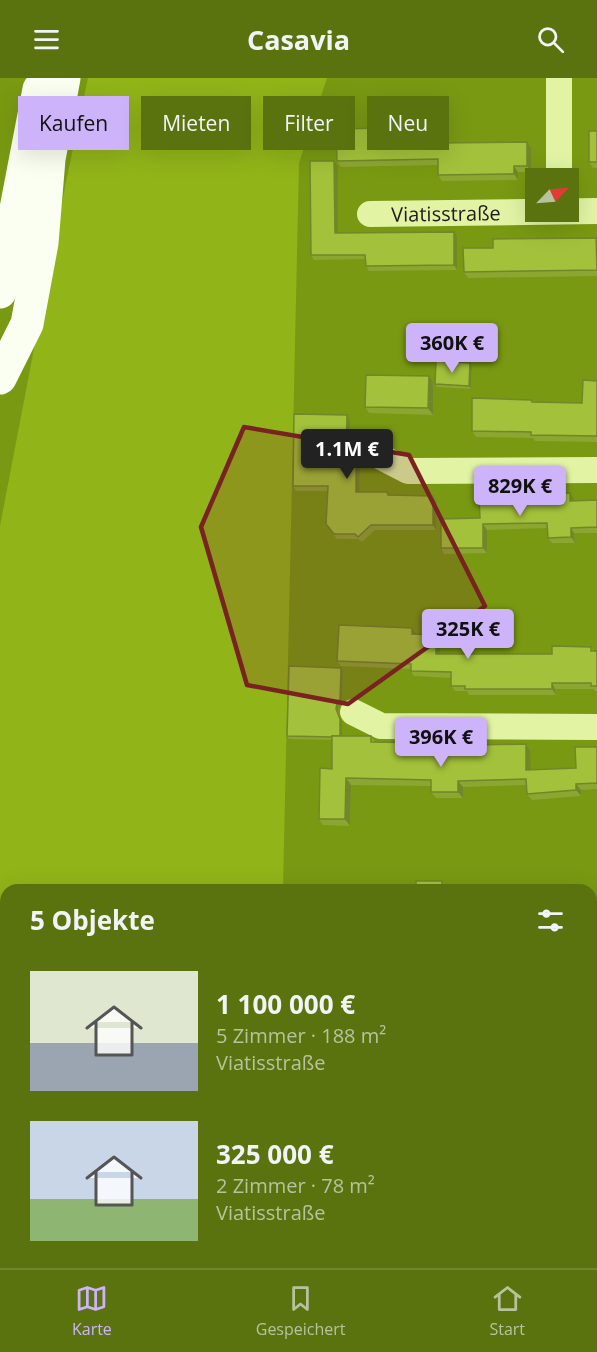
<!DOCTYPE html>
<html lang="de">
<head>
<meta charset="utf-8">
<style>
	body { margin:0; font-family:"Open Sans",sans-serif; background:#647b1c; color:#f1f3f6; height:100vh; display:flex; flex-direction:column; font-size:22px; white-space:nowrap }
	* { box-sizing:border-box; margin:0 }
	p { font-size:20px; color:#b8c29e }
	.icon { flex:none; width:33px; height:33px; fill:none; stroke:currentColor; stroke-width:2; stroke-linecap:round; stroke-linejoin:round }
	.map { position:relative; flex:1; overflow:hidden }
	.side { position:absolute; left:0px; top:806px; width:597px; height:386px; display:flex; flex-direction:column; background:#5b730e; border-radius:18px 18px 0 0; box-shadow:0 6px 24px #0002 }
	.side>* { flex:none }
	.hud { position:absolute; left:18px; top:18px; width:561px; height:54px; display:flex; gap:12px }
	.needle { width:39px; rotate:65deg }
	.controls { position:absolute; left:525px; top:90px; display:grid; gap:12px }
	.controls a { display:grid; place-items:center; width:54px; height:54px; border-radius:0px; background:#5b730e; box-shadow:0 6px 24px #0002; font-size:30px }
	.price { position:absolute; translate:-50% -51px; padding:0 14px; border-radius:6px; background:#cdb4fa; color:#111; font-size:20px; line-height:39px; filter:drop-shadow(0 2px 3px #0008) }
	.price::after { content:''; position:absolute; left:50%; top:36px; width:18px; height:14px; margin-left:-9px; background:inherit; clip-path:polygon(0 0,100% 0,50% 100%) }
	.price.on { background:#222; color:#fff }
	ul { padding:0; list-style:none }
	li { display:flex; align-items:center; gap:18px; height:150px; padding:0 30px }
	li span { display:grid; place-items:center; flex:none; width:168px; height:120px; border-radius:0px; color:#555 }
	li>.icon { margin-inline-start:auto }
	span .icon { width:72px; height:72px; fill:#fffc; stroke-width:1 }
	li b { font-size:26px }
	h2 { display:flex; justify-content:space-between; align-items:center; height:72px; padding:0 30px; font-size:26px }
	.tag { padding:0 21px; border-radius:0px; background:#5b730e; box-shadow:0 6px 24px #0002; font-size:21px; line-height:54px }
	.tag.on { background:#cdb4fa; color:#111 }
	header { display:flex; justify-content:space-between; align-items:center; height:78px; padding:0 30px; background:#5b730e; font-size:27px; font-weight:700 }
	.tabs { display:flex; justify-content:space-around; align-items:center; height:84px; border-top:2px solid #70852e; background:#5b730e; font-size:16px; color:#b8c29e }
	.tabs a { display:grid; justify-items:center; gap:3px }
	.tabs .on { color:#cdb4fa }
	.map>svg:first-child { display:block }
	.green { fill:#91b419 }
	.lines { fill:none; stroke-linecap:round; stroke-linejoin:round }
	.minor { stroke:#e2f4a4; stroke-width:26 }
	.major { stroke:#fbfff1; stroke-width:33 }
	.wall { fill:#8ca632 }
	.shaded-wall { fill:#728729 }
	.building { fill:#a3c13a; stroke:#728729; stroke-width:1.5 }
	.marked { fill:#7a2222; fill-opacity:0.2; stroke:#7a2222; stroke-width:4.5; stroke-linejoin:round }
	.labels { text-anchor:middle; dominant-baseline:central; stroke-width:4.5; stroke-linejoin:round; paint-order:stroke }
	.street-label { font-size:20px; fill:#1d1d1d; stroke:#799912 }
</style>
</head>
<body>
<header><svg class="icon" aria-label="menu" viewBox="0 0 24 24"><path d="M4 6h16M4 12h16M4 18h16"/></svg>Casavia<svg class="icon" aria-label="search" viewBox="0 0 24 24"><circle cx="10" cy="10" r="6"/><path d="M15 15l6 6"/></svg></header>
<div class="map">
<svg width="597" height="1190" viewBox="0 0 597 1190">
	<rect width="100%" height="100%" fill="#799912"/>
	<path class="green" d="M88,0H327L299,85L283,811L6,812V1185H274V1190H0V448L66,104Z"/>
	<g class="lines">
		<g class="minor">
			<path d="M559,0V100"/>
			<path id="s1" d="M370,136L597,133"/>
			<path d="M379,378L408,393L597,392"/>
			<path d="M353,634L381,648L597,649"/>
			<path d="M591,905H597"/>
			<path d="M591,1159H597"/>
		</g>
		<g class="major">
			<path d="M0,214L39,11"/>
			<path d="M0,300L27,246L42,165L49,81L64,0"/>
		</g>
	</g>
	<g class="wall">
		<path d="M437,49L442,55V65L531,70V94H518V102L442,103L438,97V87L341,89L337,83Z"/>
		<path d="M597,53V90H593L589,84Z"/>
		<path d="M334,83L338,88V155L457,158V192L369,193L366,188V181L314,182L311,177Z"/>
		<path d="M596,160L597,161V198L468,200L464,194L493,170Z"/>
		<path d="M472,288L471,311L437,309L435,306Z"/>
		<path d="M597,303V364L535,363L533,360L476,359L472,353L531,322L533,324L582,325Z"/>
		<path d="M433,304V337L369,335L365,329Z"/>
		<path d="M350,342V385L360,390L359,414H387L389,417L433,418L437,423L436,452H375L362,464L358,461H337L326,446L327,413H296L293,408Z"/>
		<path d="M574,421V423L597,422V455H574L575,465H552L548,460V450L487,452V475L444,476L441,470L480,440Z"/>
		<path d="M412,550L416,557L440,563V576H552L591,569L594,573H597V613H595L593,611H555L556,617H469L467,613H455L451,608V600L414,598L411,593V591L341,588L337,583Z"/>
		<path d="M341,590L343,593L342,624L339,628L338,634L342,644V658H371L375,664L433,668L526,666L530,673V692L576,690L597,669V711L581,712V718L532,722L527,716V707L463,709V720H436L431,714V708L351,707L350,748L323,747L319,741L332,691V662L289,661L287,658Z"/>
		<rect x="591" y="823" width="6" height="39"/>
		<rect x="591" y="928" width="6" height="40"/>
		<rect x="591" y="1090" width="6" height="37"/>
	</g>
	<g class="shaded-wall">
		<path d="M437,49L442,55V71L438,65Z"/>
		<path d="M527,64L531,70V94L527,88Z"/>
		<path d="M334,83L338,88V160L335,155Z"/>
		<path d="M514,88L518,94V102L514,96Z"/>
		<path d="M454,154L457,158V192L454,187Z"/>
		<path d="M470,285L472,288L471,311L469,308Z"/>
		<path d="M429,298L433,304V337L428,330Z"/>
		<path d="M347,337L350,342V390L346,385Z"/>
		<path d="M356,385L360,390L359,418L356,414Z"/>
		<path d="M570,415L574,421V429L570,423Z"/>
		<path d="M433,418L437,423L436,452L433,447Z"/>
		<path d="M483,446L487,452V475L483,470Z"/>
		<path d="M571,450L574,455L575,465L571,459Z"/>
		<path d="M412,550L416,555V562L412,556Z"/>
		<path d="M436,557L440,563V581L436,576Z"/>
		<path d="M341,590L343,593L342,624L339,628L338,634L342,644V662L340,659L336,631Z"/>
		<path d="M552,605L555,611L556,617L552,611Z"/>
		<path d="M526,666L530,673L531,699L526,692Z"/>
		<path d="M346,700L351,707L350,748L345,741Z"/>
		<path d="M458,703L463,709V720L458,714Z"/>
		<path d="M576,706L581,712V718L576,712Z"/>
	</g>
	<g class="building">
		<path d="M437,49L438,65L527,64V88H514V96L438,97V81L337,83L336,51Z"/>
		<rect x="589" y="53" width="8" height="31"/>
		<path d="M310,83H334L335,155L454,154V187L366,188L365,177H311Z"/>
		<path d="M596,160L597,192L464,194L463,170H493V161Z"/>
		<path d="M436,283L470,285L469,308L435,306Z"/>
		<path d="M366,297L429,298L428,330L365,329Z"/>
		<path d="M583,302L597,303V358L531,357V354L472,353V320L531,322L532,324L582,325Z"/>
		<path d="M294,336L347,337L346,385H356V414H387L388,417L433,418V447H371L358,459L355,456H334L326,446L328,408H293Z"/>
		<path d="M570,415V423L597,422V449L571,450V459L548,460L547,445L483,446V470H441V441L480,440L479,418Z"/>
		<path d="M339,547L412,550V556L436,557V576H552V568L591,569V573H597V608H591V605H552V611H465V608H451V594L411,593V586L337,583Z"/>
		<path d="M289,588L341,590L340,621L337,625L336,631L340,641V658H332V659L287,658Z"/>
		<path d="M332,658H371V664L432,665L431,668L526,666V692L576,690L575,669H597V705L576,706V712L527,716L526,701L458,703V714H431V702L346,700L345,741H319L320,690L332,691Z"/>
		<path d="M416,803H442V807L557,808V812H391V807H416Z"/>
		<rect x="591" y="823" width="6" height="34"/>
		<rect x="591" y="928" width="6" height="34"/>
		<rect x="591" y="1090" width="6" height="31"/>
		<path d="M314,1185H474L595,1190H313Z"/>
	</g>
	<path class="marked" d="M244,349L409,377L485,528L348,626L247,607L201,449Z"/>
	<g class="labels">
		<g class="street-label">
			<text stroke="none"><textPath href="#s1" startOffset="76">Viatisstraße</textPath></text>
		</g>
	</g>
</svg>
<div class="controls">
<a><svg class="needle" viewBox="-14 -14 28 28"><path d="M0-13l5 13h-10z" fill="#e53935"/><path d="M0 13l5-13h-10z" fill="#b8c29e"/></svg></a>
</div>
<b class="price" style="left:452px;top:296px">360K €</b>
<b class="price on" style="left:347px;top:402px">1.1M €</b>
<b class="price" style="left:520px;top:439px">829K €</b>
<b class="price" style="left:468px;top:582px">325K €</b>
<b class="price" style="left:441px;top:690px">396K €</b>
<div class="hud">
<a class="tag on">Kaufen</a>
<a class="tag">Mieten</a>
<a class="tag">Filter</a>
<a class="tag">Neu</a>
</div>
<section class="side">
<h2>5 Objekte<svg class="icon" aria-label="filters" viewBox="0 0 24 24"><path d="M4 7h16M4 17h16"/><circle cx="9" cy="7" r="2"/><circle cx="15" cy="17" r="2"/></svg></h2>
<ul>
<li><span style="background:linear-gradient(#dfe7d0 60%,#9aa5b1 0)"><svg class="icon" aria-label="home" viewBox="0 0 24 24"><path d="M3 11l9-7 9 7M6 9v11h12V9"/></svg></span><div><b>1 100 000 €</b><p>5 Zimmer · 188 m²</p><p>Viatisstraße</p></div></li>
<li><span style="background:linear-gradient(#c9d6e8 65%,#8fb573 0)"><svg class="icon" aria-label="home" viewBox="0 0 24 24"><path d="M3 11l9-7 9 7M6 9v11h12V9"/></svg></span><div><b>325 000 €</b><p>2 Zimmer · 78 m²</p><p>Viatisstraße</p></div></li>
</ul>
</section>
</div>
<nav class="tabs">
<a class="on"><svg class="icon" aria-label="map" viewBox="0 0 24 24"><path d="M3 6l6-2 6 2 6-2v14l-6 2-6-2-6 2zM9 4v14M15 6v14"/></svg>Karte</a>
<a><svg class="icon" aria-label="saved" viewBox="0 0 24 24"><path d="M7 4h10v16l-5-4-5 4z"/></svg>Gespeichert</a>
<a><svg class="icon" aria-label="home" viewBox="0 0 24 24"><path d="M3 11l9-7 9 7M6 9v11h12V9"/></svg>Start</a>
</nav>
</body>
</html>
